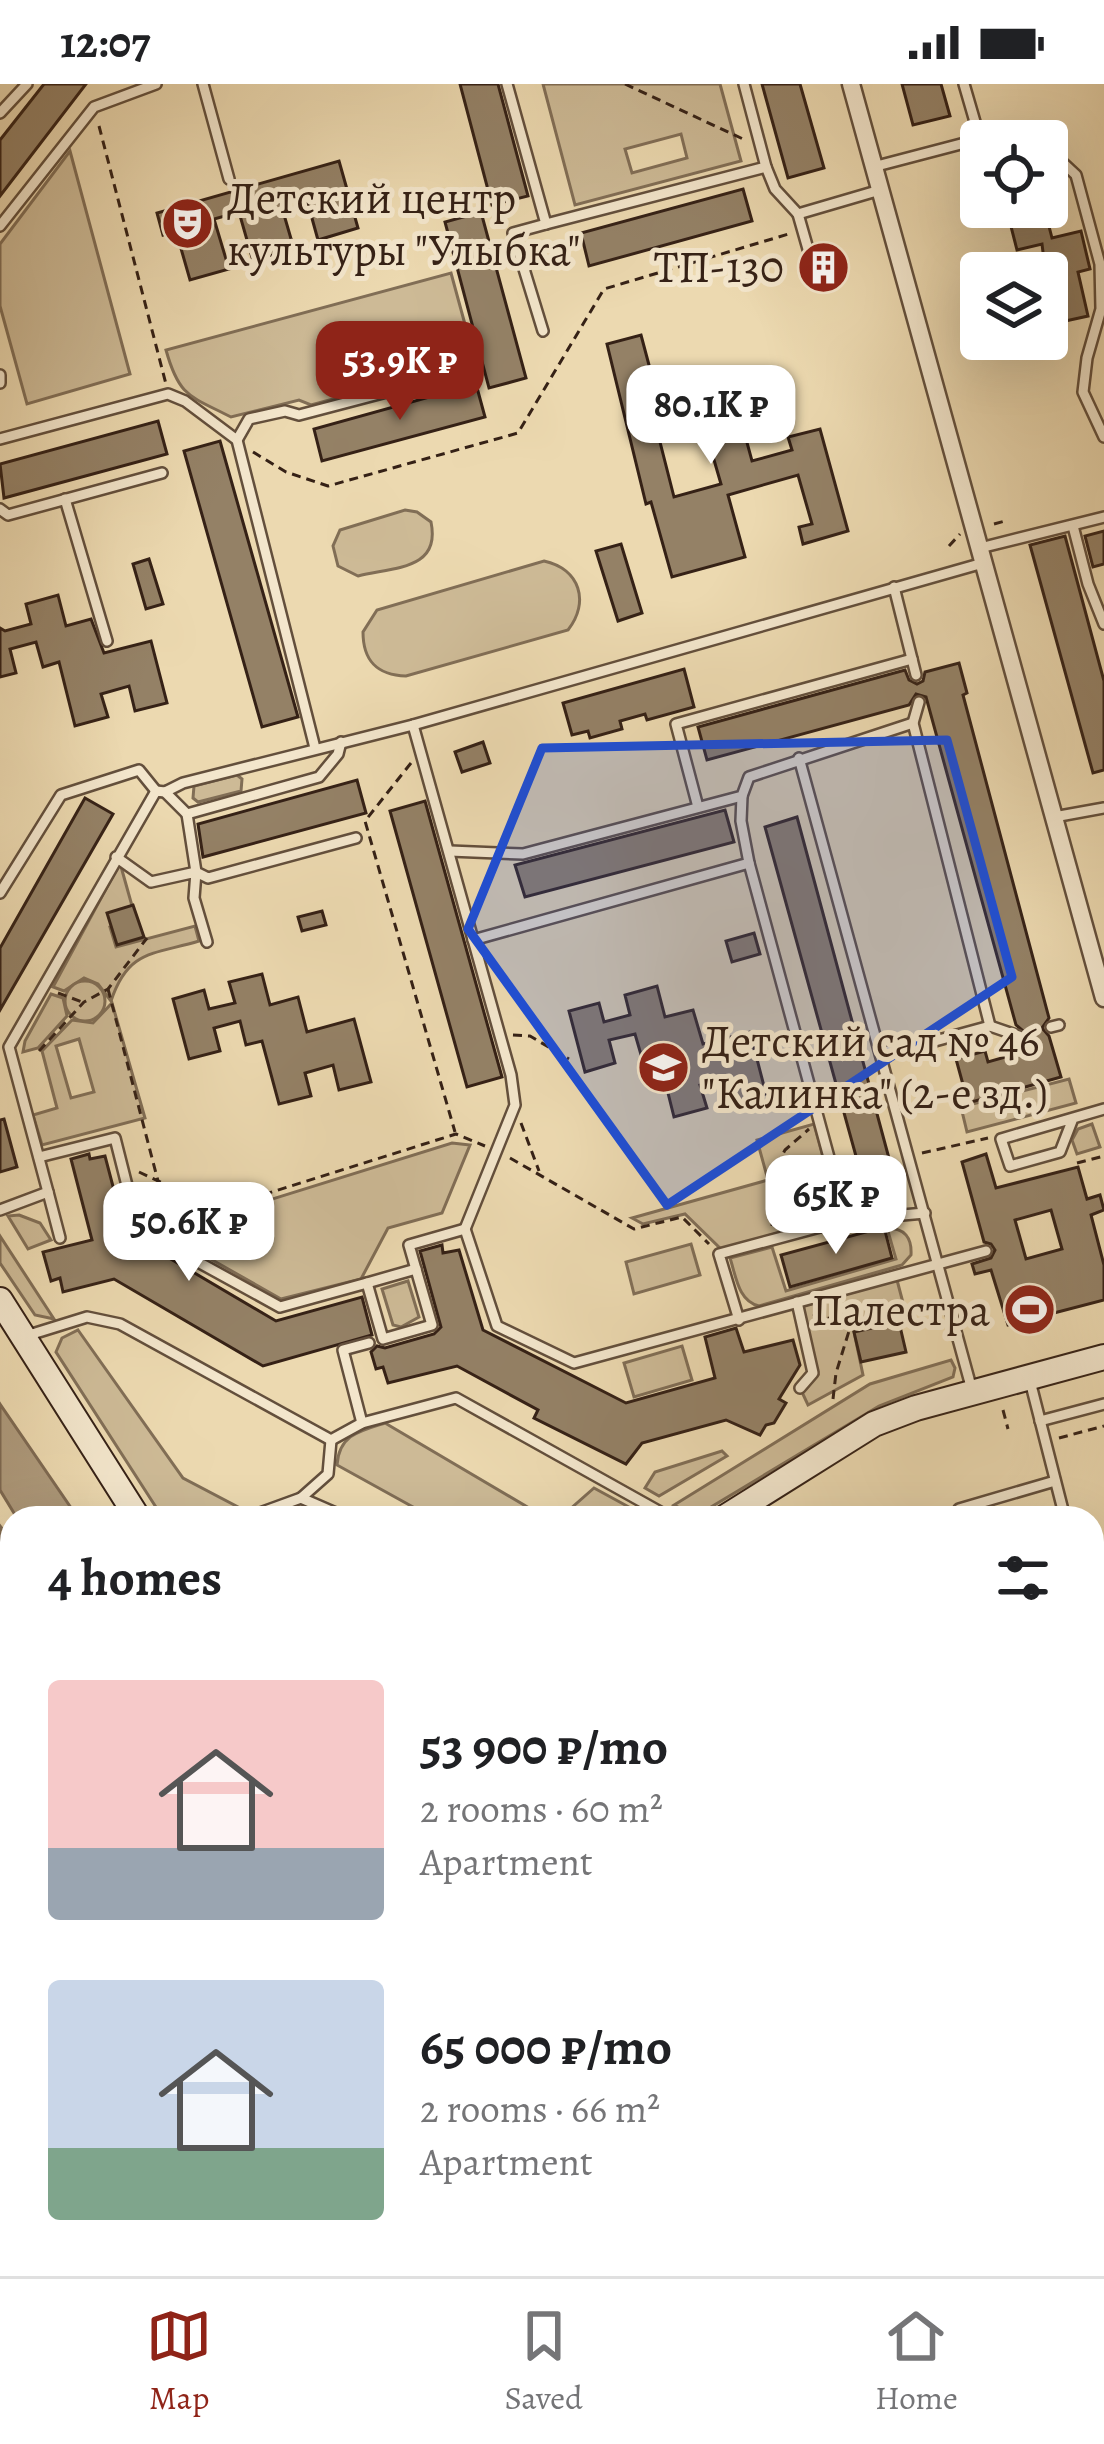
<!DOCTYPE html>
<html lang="en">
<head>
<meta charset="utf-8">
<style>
	body { margin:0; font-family:Alegreya,serif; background:#f6f6f6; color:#202124; height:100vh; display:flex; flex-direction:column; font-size:45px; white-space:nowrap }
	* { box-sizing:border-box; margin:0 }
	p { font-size:39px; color:#757577 }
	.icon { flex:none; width:66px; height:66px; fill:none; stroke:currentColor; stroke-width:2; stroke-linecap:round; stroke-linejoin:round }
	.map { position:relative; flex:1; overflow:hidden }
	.side { position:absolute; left:0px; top:1422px; width:1104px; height:771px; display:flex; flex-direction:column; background:#fff; border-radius:36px 36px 0 0; box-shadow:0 12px 48px #0002 }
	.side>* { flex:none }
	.buttons { position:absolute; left:960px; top:36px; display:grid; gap:24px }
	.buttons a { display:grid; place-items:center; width:108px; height:108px; border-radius:12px; background:#fff; box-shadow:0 12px 48px #0002; font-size:60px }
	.price { position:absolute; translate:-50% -102px; padding:0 27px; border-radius:24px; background:#fff; color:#222; font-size:39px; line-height:78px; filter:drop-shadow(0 3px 6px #0008) }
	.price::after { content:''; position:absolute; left:50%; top:72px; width:36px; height:27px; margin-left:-18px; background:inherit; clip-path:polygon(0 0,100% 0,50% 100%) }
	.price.current { background:#8f2418; color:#fff }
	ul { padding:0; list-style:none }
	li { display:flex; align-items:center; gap:36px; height:300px; padding:0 48px }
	li span { display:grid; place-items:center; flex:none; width:336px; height:240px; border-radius:12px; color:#555 }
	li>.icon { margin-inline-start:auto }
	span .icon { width:144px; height:144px; fill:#fffc; stroke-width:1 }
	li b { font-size:51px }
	h2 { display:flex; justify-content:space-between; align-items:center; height:144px; padding:0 48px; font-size:51px }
	.status { display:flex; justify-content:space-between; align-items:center; height:84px; padding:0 60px; background:#fff; direction:ltr }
	.status svg { height:33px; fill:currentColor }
	.tab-bar { display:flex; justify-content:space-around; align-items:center; height:168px; border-top:3px solid #e0e0e0; background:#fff; font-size:33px; color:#757577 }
	.tab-bar a { display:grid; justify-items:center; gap:6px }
	.tab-bar .current { color:#8f2418 }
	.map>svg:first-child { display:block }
	.green { fill:#cdba96; stroke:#816e56; stroke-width:3; fill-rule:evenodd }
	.water { fill:#ae9a7c; stroke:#7e6a53; stroke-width:3 }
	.building { fill:#948166; stroke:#352116; stroke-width:3; fill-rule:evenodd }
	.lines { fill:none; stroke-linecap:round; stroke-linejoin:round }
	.lane-casing { stroke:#634f3c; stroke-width:14 }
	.street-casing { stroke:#634f3c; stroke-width:21 }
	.secondary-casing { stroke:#352116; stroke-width:28 }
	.path { stroke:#352116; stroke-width:3; stroke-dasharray:9 6; stroke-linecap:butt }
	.lane { stroke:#f3e6cc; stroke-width:9 }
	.street { stroke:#f3e6cc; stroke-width:16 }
	.secondary { stroke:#f3e6cc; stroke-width:24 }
	.marked { fill:#1d4ed8; fill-opacity:0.2; stroke:#1d4ed8; stroke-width:9; stroke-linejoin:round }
	.labels { text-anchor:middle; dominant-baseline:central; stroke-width:10; stroke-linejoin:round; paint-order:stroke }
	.poi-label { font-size:45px; fill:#352116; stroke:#f3e6cc; text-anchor:start }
</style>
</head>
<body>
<div class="status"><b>12:07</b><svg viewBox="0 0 49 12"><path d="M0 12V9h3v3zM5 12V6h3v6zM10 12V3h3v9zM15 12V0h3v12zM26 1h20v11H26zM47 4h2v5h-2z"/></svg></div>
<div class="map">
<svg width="1104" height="2192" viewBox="0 0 1104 2192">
	<rect width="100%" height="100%" fill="#ecd9b0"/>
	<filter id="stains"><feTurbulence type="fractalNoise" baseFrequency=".00167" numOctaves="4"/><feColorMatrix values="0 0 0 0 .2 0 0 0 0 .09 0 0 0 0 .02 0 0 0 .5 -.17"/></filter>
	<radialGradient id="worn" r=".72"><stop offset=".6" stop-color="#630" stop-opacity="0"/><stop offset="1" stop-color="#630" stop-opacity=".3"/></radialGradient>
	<g class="green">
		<path d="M543,0H720L741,77L575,121ZM681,50L687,74L632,89L625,65Z"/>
		<path d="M70,67L130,290L27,320L0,222V160Z"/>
		<path d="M451,189L475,277L311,321L299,316L231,333C190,312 179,313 166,266Z"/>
		<path d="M405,426L417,428L431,438C441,486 394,483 358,492L338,482L333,462L340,446Z"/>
		<path d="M544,477C580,485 590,518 568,546L406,592C377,591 363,577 363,548L377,526Z"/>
		<path d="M237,691L242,695L241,707L198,718L193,714L194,702Z"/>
		<path d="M120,779L136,836L110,843L116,863L195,842L199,857C152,871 128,866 111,917L98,900L84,894L64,907L53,903Z"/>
		<circle cx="85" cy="917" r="20"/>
		<path d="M51,910L63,914L67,932L38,964L23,968L25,957Z"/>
		<path d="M112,919L145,1034L42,1061L33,1031L57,1024L42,967L72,936L93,939ZM79,955L94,1008L71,1014L56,962Z"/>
		<path d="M1069,995L1076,1019L967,1048L961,1023Z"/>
		<path d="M814,1040L839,1132L721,1165L685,1130L643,1140L632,1134L768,1096L757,1056Z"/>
		<path d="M1092,1040L1100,1063L1077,1070L1072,1056L1078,1045Z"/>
		<path d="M452,1059L470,1061L442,1129L388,1144L361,1195L281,1215L163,1148L150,1103L218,1132Z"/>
		<path d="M19,1131L40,1139L51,1156L28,1165L8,1132Z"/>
		<path d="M887,1144C905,1144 912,1154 911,1171L902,1181L759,1222C738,1217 736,1192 730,1174L772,1163L786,1207L896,1175Z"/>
		<path d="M0,1152L54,1235L35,1231L0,1179Z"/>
		<path d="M691,1160L700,1191L634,1210L626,1178Z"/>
		<path d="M897,1196L907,1234L854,1248L863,1291L808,1321L801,1306L816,1290L799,1223Z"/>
		<path d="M408,1197L419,1233L401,1243L393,1241L382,1205Z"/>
		<path d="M78,1246L183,1394L259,1434H163L56,1268L62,1254Z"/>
		<path d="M682,1262L692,1296L634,1313L624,1279Z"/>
		<path d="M951,1276L955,1284L953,1293L879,1322L696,1432L674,1421L870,1300Z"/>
		<path d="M385,1339L546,1434H433L337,1381C339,1351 359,1347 385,1339Z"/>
		<path d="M722,1367L727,1372L659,1412L645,1404L655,1388Z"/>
		<path d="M594,1404L649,1434H560Z"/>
		<path d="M0,1442L12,1457V1603L0,1597Z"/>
		<path d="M0,1755L12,1756V1866L0,1873Z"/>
		<path d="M12,1888V1983L0,1965V1892Z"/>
	</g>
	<g class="water">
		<path d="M0,1320L78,1434H17L0,1406Z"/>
		<path d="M11,1689L12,1756L3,1758L0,1755V1703Z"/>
		<path d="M67,2181H139L131,2192H43Z"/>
	</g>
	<g class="building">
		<path d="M44,0H86L0,112V56Z"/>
		<path d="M460,0H498L528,112L492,121Z"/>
		<path d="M762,0H800L824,84L788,94Z"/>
		<path d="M902,0H941L950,32L913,41Z"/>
		<path d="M339,77L358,144L318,156L305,109L280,117L294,165L253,177L239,128L214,135L229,185L190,196L176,147L163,151L157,129Z"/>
		<path d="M743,105L752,137L589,182L581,149Z"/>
		<path d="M1006,123H1044L1052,154L1081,147L1090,185L1078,188L1088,232L1052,240L1042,160L1017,166Z"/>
		<path d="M481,128L526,294L489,304L445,138Z"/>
		<path d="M827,168L834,194L820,198L813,172Z"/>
		<path d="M641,251L662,330L700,320L696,305L730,296L752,377L792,366L788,353L820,345L848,447L803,460L799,443L812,440L798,391L728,411L745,473L672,493L651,418L646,420L607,260ZM705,345L721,400L674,413L660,358Z"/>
		<path d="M476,300L485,333L322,377L314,345Z"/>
		<path d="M158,337L167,370L4,414L0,380Z"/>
		<path d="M220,357L298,633L262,643L184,367Z"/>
		<path d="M1104,447V480L1093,483L1085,452Z"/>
		<path d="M1065,452L1104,597V686L1093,689L1030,461Z"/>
		<path d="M621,460L642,529L618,537L596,467Z"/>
		<path d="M149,475L163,520L146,525L133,480Z"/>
		<path d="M58,511L66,542L91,535L104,569L151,557L167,619L135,627L129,602L101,610L108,633L75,642L59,578L43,583L36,558L10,565L16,589L0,593V544L5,547L31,540L26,520Z"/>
		<path d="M959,579L967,609L963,611L1049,934L1042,944L1049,952L1061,993L968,1019L956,975L985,967L988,978L1023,968L1021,961L1028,951L1016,941L926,613L916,610L909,621L707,676L698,643L905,586L909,596L917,600L923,597L925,588Z"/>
		<path d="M684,585L694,623L647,636L645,630L620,637L622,645L590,654L588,647L572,651L563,619Z"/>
		<path d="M483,658L490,679L462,688L455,668Z"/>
		<path d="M357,696L366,729L203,773L198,740Z"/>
		<path d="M85,714L113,730L0,926V864Z"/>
		<path d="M425,717L502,993L467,1003L390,727Z"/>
		<path d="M725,726L734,758L525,813L515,781Z"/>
		<path d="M797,733L897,1104L867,1112L765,743Z"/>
		<path d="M133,821L144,853L117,861L107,829Z"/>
		<path d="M322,827L326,841L302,847L298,833Z"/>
		<path d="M754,849L760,870L732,878L726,857Z"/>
		<path d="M262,890L270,921L298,913L307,948L354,935L371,998L339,1006L333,981L305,989L311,1012L279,1020L262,957L246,961L240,937L214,944L220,967L189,975L173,915L204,906L209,925L235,919L229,898Z"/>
		<path d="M657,902L665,933L693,926L703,960L750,948L766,1010L734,1018L728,994L700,1001L707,1024L674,1033L658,969L642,974L635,950L609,956L615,979L585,988L569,927L599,919L604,938L630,931L625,911Z"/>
		<path d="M4,1035L17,1083L0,1088V1036Z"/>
		<path d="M89,1070L90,1075L105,1072L125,1148L276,1237L362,1213L372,1251L263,1282L114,1195L63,1208L60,1194L51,1197L43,1168L92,1156L71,1075Z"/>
		<path d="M986,1070L996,1104L1078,1083L1087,1115L1100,1111L1104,1126L1091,1131L1104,1181V1216L1008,1241L991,1186L975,1190L972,1180L991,1174L995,1166L991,1160L984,1158L962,1078ZM1051,1126L1062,1165L1026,1175L1015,1136Z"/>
		<path d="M884,1143L892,1174L790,1203L781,1171Z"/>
		<path d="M442,1161L443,1169L459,1166L483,1246L626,1319L715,1294L705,1253L736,1244L744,1268L793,1256L800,1281L779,1315L786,1319L774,1339L766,1341L760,1351L726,1336L642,1359L626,1380L534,1334L538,1326L457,1282L388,1299L383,1283L376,1285L371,1268L377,1262L385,1264L434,1250L441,1243L420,1167Z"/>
		<path d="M899,1238L906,1268L861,1278L854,1248Z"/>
	</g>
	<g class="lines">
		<defs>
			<g id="lane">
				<path d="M203,0L229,95"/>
				<path d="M507,0L546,140L513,149L543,247"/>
				<path d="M964,0L980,55"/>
				<path d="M0,29L27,0"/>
				<path d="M1047,64L1076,91L1100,180L1101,225L1087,274L1083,308L1104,353"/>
				<path d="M766,83L775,105L798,130L880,106"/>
				<path d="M873,83L980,55L1031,49L1039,57"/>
				<path d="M798,130L808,165"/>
				<path d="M546,140L766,83L744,0"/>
				<path d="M0,142L94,23L156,0"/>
				<path d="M0,291V299"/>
				<path d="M0,355L168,310L185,317L237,356L249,335L285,327L299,331L459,289"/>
				<path d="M237,356L315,664"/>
				<path d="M65,415L107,557"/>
				<path d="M0,425L8,431L162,389"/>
				<path d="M1073,442L1088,500L1104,540"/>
				<path d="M980,464L1104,433"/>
				<path d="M894,503L916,591"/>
				<path d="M919,618L913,639L990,942"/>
				<path d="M413,641L511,991L515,1021L465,1145"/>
				<path d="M799,674L972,1306"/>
				<path d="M165,708L187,730L319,693L338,670L341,658"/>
				<path d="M698,723L676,640L912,575"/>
				<path d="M187,730L196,788L208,794L356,754"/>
				<path d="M1054,733L1104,724"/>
				<path d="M450,767L523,770L742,712L749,693L913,639"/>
				<path d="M116,773L151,798L196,788L194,814L207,858"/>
				<path d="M749,779L846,1136L925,1129"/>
				<path d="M0,809L61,711L139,686L156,707"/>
				<path d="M473,856L749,779L741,737L742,712"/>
				<path d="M1051,943L1059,941"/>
				<path d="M880,968L902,966L990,942L1019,952"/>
				<path d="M1072,1037L1060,1068L1010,1082L1001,1055L1104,1025"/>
				<path d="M39,1073L115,1054L138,1145L280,1223L367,1199L383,1255L432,1241L409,1161L465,1145L497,1242L574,1279L986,1167"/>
				<path d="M48,1108L60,1154"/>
				<path d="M0,1126L48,1108L9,963L156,707L165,708L183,699L413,641L983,479"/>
				<path d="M367,1199L416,1185"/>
				<path d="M797,1218L813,1289L800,1304"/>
				<path d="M739,1236L719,1170L846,1136"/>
				<path d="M29,1251L87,1233L120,1240L331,1356L362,1339L456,1314L671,1434"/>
				<path d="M1029,1293L1065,1434"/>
				<path d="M1040,1337L1104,1320"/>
				<path d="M362,1339L343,1266L369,1259"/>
				<path d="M331,1356L328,1390L301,1414L347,1434"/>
				<path d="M246,1434L301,1414"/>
				<path d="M957,1434L959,1425L1055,1397"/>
				<path d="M1092,1495L1104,1492"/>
				<path d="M1092,1553L1095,1571L1093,1618L1104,1680"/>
				<path d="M1092,1736L1104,1733"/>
				<path d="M1092,1911L1104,1908"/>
				<path d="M849,2181L851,2192"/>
				<path d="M919,2181L921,2192"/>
			</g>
			<g id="street">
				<path d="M851,0L1104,914"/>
				<path d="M679,2181L692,2192"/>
			</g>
			<g id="secondary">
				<path d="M0,1216L138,1434"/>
				<path d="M724,1434L874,1340L916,1324L1104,1273"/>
			</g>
		</defs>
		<use href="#lane" class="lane-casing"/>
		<use href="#street" class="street-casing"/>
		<use href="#secondary" class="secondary-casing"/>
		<g class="path">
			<path d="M625,0L743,55"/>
			<path d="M99,42L166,300"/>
			<path d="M253,368L286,388L328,402L518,349L604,205L792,149"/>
			<path d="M994,440L1005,437"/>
			<path d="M949,462L960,450"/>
			<path d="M411,679L365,737L455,1048"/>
			<path d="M108,905L171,1147"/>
			<path d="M58,909L82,918"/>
			<path d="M513,951L530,952L569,975"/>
			<path d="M39,967L84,918L108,905L147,854"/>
			<path d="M521,1039L539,1087"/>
			<path d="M922,1069L988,1054"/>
			<path d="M510,1074L634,1145L682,1133L709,1160"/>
			<path d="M1077,1079L1104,1072"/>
			<path d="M139,1088L218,1125L456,1050L485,1062"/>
			<path d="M772,1142L780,1075L785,1066L809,1045"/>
			<path d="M813,1230L850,1240"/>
			<path d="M833,1315L836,1289L858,1218"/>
			<path d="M1003,1326L1008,1345"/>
			<path d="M1059,1354L1104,1342"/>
			<path d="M0,1613L12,1618"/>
			<path d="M0,1882L12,1874"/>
			<path d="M0,1975L12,1992"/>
			<path d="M0,2031L12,2021"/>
			<path d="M0,2109L12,2104"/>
		</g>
		<use href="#lane" class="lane"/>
		<use href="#street" class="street"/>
		<use href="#secondary" class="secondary"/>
	</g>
	<path class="marked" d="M947,656L1012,893L667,1121L468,845L542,664Z"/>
	<defs>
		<symbol id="theatre-disc" viewBox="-11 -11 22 22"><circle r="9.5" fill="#8f2418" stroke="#f3e6cc"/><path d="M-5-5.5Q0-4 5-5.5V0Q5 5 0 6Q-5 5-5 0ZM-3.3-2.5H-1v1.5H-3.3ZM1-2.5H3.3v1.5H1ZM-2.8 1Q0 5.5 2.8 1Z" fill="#fff"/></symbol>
		<symbol id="building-disc" viewBox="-11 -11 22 22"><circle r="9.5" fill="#8f2418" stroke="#f3e6cc"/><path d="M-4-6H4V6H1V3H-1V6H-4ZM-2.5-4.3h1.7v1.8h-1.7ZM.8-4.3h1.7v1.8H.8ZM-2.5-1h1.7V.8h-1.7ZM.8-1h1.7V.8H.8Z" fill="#fff"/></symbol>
		<symbol id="school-disc" viewBox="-11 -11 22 22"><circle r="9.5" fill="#8f2418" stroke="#f3e6cc"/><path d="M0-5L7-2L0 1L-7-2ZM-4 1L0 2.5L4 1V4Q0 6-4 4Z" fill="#fff"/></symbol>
		<symbol id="stadium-disc" viewBox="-11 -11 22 22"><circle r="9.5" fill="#8f2418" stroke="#f3e6cc"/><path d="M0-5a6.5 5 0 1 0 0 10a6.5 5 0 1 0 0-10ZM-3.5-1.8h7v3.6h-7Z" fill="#fff"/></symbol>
	</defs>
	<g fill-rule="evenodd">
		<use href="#theatre-disc" x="158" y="110" width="59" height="59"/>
		<use href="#building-disc" x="794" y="154" width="59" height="59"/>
		<use href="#school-disc" x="634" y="954" width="59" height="59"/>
		<use href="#stadium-disc" x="1000" y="1196" width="59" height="59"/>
	</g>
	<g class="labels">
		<g class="poi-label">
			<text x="227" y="114">Детский центр<tspan x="227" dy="52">культуры "Улыбка"</tspan></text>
			<text x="784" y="183" text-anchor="end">ТП-130</text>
			<text x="702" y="957">Детский сад № 46<tspan x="702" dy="52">"Калинка" (2-е зд.)</tspan></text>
			<text x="990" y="1226" text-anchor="end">Палестра</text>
		</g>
	</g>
	<rect width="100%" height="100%" filter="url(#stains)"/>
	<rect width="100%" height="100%" fill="url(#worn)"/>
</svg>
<div class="buttons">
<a><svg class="icon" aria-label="locate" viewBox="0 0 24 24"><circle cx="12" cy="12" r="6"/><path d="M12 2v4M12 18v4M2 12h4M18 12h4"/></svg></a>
<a><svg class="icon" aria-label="layers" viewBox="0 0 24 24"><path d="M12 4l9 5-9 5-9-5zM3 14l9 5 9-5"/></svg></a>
</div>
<b class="price current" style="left:400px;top:339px">53.9K ₽</b>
<b class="price" style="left:711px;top:383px">80.1K ₽</b>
<b class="price" style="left:836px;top:1173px">65K ₽</b>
<b class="price" style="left:189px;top:1200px">50.6K ₽</b>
<section class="side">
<h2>4 homes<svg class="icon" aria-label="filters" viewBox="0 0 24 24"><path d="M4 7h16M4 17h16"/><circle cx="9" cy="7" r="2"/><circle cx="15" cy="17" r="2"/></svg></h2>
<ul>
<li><span style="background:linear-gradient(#f6c9c9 70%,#9aa5b1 0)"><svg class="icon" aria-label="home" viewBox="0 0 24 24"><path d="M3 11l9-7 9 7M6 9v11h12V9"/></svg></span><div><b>53 900 ₽/mo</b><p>2 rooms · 60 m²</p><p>Apartment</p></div></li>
<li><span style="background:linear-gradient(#c9d6e8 70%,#7fa58c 0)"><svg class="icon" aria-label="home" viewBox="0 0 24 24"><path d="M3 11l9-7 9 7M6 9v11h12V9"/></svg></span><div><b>65 000 ₽/mo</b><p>2 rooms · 66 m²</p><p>Apartment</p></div></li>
</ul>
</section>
</div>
<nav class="tab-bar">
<a class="current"><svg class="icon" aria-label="map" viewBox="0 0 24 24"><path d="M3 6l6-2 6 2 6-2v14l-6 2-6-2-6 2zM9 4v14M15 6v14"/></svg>Map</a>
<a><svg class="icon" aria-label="saved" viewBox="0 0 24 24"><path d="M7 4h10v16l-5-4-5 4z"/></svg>Saved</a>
<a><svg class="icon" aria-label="home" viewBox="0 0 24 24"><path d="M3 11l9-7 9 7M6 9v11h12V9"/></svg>Home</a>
</nav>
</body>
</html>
